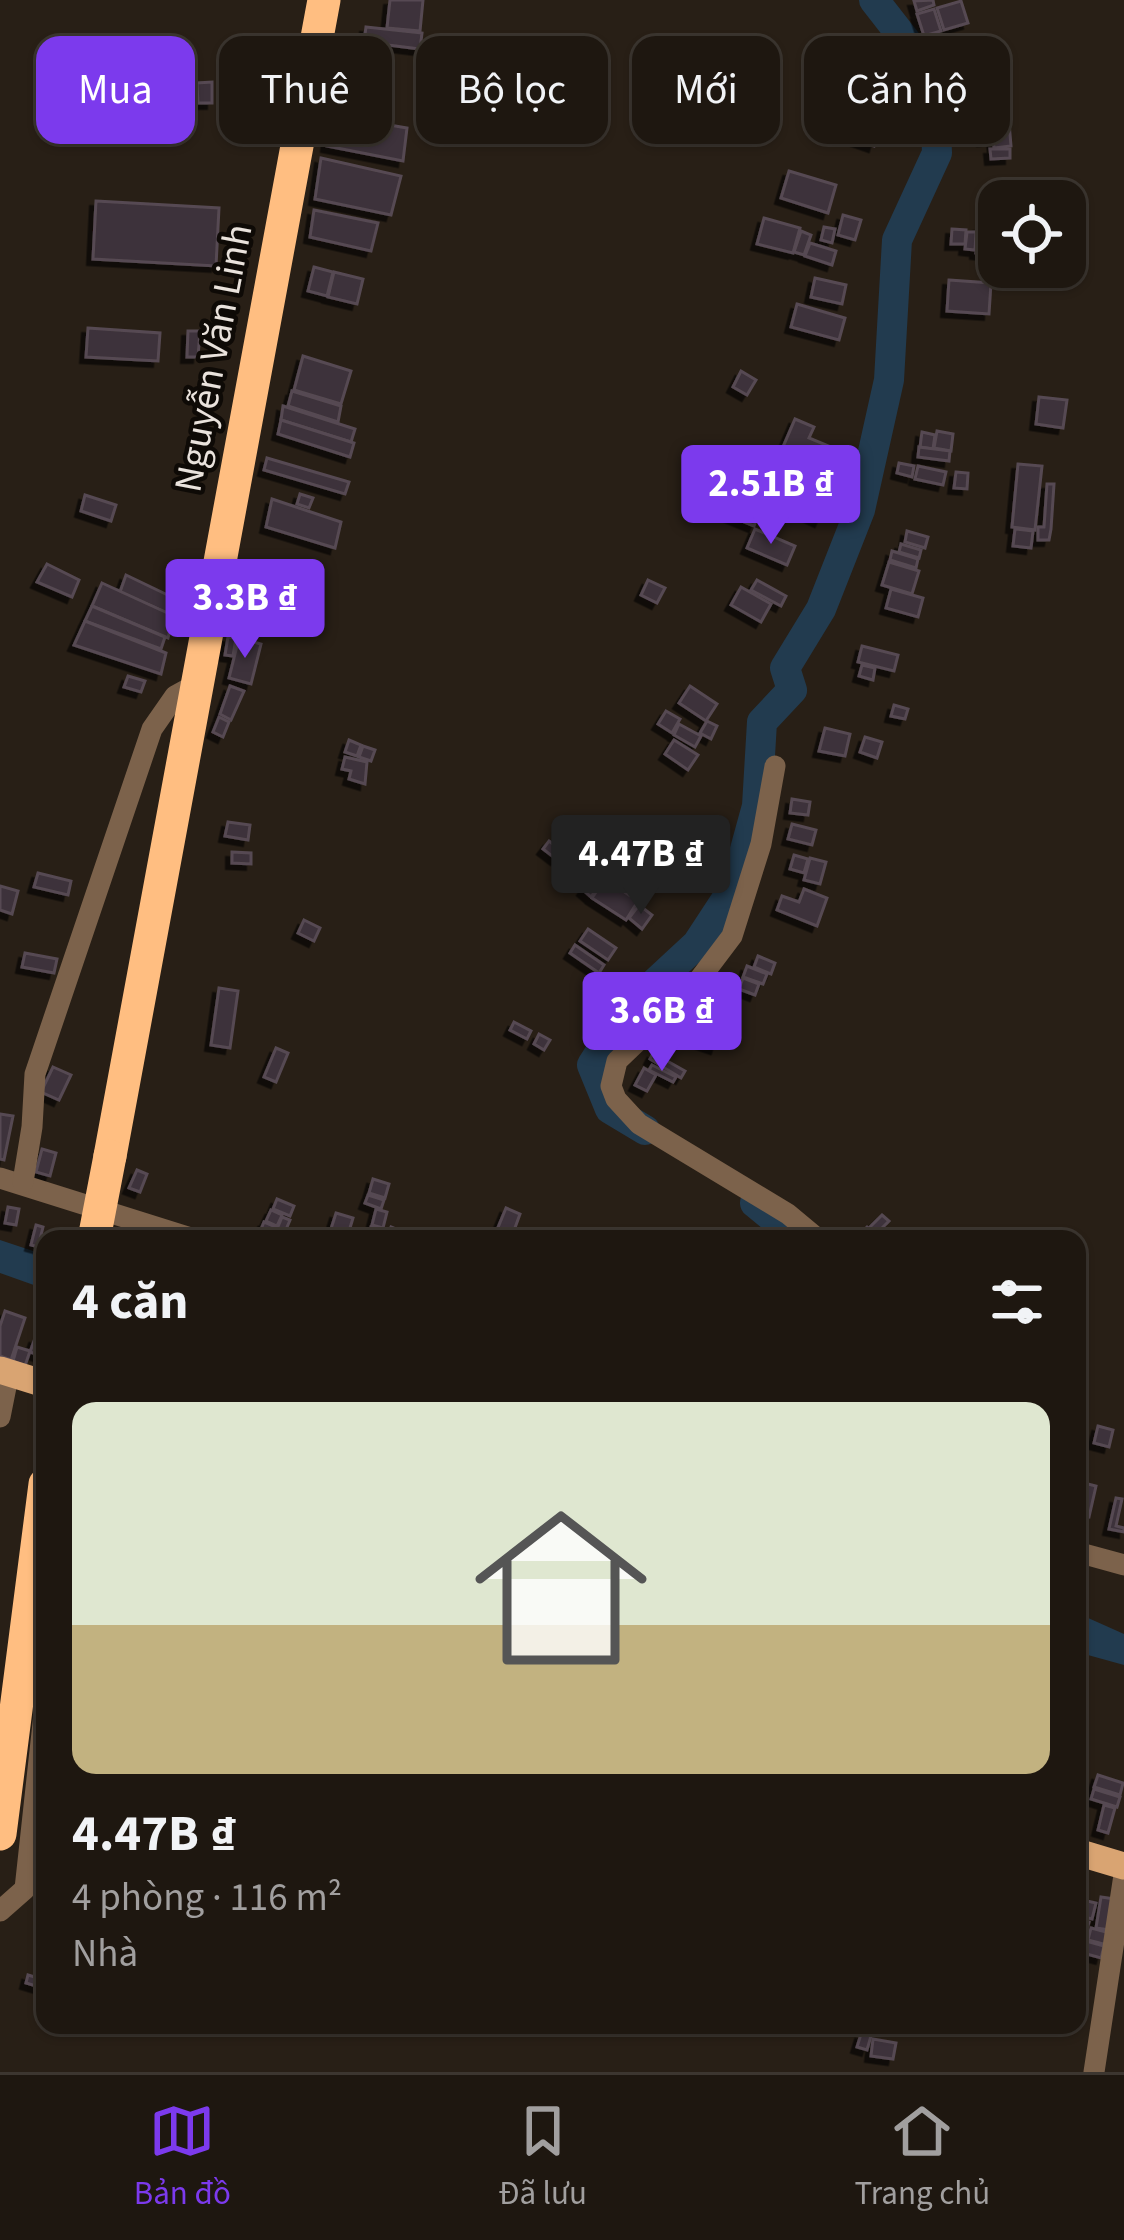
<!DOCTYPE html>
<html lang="vi">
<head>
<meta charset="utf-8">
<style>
	body { margin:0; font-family:"Source Sans 3",sans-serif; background:#262019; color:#f1f3f6; height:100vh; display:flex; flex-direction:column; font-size:45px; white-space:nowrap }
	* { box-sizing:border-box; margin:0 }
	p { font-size:39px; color:#a19f9f }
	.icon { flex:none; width:66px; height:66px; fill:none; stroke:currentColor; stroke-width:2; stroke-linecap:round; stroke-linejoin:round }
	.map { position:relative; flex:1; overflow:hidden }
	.details { position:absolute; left:36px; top:1230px; width:1050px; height:804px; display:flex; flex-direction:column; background:#1e1710; border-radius:24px; box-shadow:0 3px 9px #0004,0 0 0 3px #3c3630 }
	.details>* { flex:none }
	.guide { position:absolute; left:36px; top:36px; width:1053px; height:108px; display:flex; gap:24px }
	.controls { position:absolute; left:978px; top:180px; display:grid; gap:24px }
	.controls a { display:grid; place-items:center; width:108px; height:108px; border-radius:24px; background:#1e1710; box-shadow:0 3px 9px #0004,0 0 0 3px #3c3630; font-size:60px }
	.price { position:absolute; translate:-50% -102px; padding:0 27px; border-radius:12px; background:#7c3aed; color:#fff; font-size:39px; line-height:78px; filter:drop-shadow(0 3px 6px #0008) }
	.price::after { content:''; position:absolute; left:50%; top:72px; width:36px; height:27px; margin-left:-18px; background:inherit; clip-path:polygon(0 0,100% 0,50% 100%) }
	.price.active { background:#222; color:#fff }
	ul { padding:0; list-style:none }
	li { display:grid; align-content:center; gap:24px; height:636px; padding:0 36px }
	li+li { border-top:3px solid #3c3630 }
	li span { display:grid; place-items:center; height:372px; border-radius:24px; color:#555 }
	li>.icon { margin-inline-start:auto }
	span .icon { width:216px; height:216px; fill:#fffc; stroke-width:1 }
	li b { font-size:51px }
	h2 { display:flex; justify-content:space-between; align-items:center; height:144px; padding:0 36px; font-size:51px }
	.tag { padding:0 42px; border-radius:24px; background:#1e1710; box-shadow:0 3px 9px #0004,0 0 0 3px #3c3630; font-size:42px; line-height:108px }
	.tag.active { background:#7c3aed; color:#fff }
	.tabs { display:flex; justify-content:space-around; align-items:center; height:168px; border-top:3px solid #3c3630; background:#1e1710; font-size:33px; color:#a19f9f }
	.tabs a { display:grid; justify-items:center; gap:6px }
	.tabs .active { color:#7c3aed }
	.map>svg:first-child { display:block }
	.water { fill:#223b4f }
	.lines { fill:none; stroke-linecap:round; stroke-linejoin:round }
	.river { stroke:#223b4f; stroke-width:30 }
	.building { fill:#3d323a; stroke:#564a52; stroke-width:3; filter:url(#shadow) }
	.minor { stroke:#7c624b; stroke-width:21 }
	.major { stroke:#d9a472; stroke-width:27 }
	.highway { stroke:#ffbe81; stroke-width:33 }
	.highway-bridge { stroke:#ffbe81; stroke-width:33 }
	.labels { text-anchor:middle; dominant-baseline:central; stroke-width:9; stroke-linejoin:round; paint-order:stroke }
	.street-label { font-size:39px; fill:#e9e2dc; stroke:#0e0a06 }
</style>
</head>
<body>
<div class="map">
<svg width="1124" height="2072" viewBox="0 0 1124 2072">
	<defs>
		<filter id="shadow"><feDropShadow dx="-5.5" dy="5.5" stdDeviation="0" flood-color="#0009"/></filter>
	</defs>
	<rect width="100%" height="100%" fill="#281f16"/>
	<g class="water">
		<path d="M0,1240L45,1255V1289L0,1273Z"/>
		<path d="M1077,1613L1124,1634V1665L1077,1652Z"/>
	</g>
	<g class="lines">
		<g class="river">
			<path d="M645,1130L610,1109L592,1065L628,1008L697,944L735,886L757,806L762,722L792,690L785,668L821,609L860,510L889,380L897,240L937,153L934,77L874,0"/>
			<path d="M755,1203L799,1239"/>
		</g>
	</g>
	<g class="building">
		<path d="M390,0H423L420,31L387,28Z"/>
		<path d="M933,0L934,5L917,11L914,1Z"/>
		<path d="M961,1L968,23L944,30L937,8Z"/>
		<path d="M934,9L941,31L924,36L917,14Z"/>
		<path d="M366,27L422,33L420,49L364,42Z"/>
		<path d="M134,42V54L171,52L173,83L104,87L101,44Z"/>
		<path d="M825,45L828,55L814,59L811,50Z"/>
		<path d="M852,49L859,71L821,83L814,62Z"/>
		<path d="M861,72L865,86L847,92L843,78Z"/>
		<path d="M1007,75L1009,88L991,90L989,77Z"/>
		<path d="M212,82V103H198L197,83Z"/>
		<path d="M340,100L382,107L380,123L338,116Z"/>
		<path d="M858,110L862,119L850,125L846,116Z"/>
		<path d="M331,115L407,128L403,161L327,146Z"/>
		<path d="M1009,122L1011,146L994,148L993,139L983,140L982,125Z"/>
		<path d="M855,124L878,131L874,146L851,138Z"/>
		<path d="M990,149H1010V158L991,159Z"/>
		<path d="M321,158L401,176L391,215L315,199Z"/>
		<path d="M789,171L836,185L828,213L781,198Z"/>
		<path d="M96,201L219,208L216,266L93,259Z"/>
		<path d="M314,210L378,223L371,251L310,237Z"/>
		<path d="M843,215L861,220L855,240L838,235Z"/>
		<path d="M764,218L800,228L793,253L757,244Z"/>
		<path d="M979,226L987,227L984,254L976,253Z"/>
		<path d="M824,227L835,229L832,243L821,240Z"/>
		<path d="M952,229L966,230L965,244H951Z"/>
		<path d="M801,231L811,235L804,255L794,252Z"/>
		<path d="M967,232H976L975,250L965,249Z"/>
		<path d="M810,243L836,251L832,265L805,256Z"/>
		<path d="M314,267L333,272L327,296L308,291Z"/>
		<path d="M334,272L363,279L357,304L328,297Z"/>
		<path d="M815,278L846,285L842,304L811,297Z"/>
		<path d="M949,280L991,283L989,314L947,311Z"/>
		<path d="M797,304L845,318L839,340L791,327Z"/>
		<path d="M88,328L160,333L158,361L86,357Z"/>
		<path d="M188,331H200L198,357H187Z"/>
		<path d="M303,356L351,371L341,404L294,390Z"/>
		<path d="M741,371L756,380L747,395L733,387Z"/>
		<path d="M292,391L341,406L338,422L288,406Z"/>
		<path d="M1039,397L1067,400L1063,428L1036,424Z"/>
		<path d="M283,406L355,429L351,442L281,420Z"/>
		<path d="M795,419L814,427L809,438L831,447L821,471L780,454Z"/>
		<path d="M281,420L354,443L350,457L278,434Z"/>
		<path d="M937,431L953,434L951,451L934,448Z"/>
		<path d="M922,432L935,435L933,449L920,447Z"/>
		<path d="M919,447L950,451L949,461L918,457Z"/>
		<path d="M267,458L349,482L345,494L264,470Z"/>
		<path d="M899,463L914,466L912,477L897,473Z"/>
		<path d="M1018,464L1042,466L1035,530L1012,527Z"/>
		<path d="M918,466L946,472L943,485L915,479Z"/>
		<path d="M773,468L832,494L820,521L761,494Z"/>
		<path d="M956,472L968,473L967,489L954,488Z"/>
		<path d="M1047,484H1054L1051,529L1049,540H1038V527H1044Z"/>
		<path d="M300,494L313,498L309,508L297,504Z"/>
		<path d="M85,495L116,505L111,521L81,511Z"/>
		<path d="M272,499L341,522L335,548L266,527Z"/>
		<path d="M733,501L759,513L754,526L727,515Z"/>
		<path d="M755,529L795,546L787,565L747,548Z"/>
		<path d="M1015,529L1033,531L1031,548L1013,546Z"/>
		<path d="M907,531L928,537L925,548L905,542Z"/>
		<path d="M901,544L921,550L919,558L899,552Z"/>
		<path d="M892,551L918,559L916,568L890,560Z"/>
		<path d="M889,562L919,571L912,594L882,585Z"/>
		<path d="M47,564L79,580L72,597L37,582Z"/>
		<path d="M126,575L178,600L174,616L120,592Z"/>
		<path d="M648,580L665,588L657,603L641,595Z"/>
		<path d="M757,580L786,596L781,606L751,590Z"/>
		<path d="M102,583L174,616L168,638L92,606Z"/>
		<path d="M741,587L771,604L761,622L731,605Z"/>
		<path d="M891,589L923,598L918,617L886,608Z"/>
		<path d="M92,606L165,637L161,649L85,621Z"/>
		<path d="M85,621L166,653L161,674L74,645Z"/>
		<path d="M228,637L236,638L233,656L225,655Z"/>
		<path d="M239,638L261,644L251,684L229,678Z"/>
		<path d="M862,646L898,655L894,671L858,662Z"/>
		<path d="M862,665L875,668L873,680L859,676Z"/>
		<path d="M128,676L145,681L141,692L124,687Z"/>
		<path d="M230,686L244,691L231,720L220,714Z"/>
		<path d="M690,686L717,704L706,721L679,703Z"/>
		<path d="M894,705L908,709L905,719L891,716Z"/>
		<path d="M666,711L680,719L672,733L658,724Z"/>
		<path d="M219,717L229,722L223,737L213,732Z"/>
		<path d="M707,721L717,726L711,739L700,733Z"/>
		<path d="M679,724L701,736L695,747L674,735Z"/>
		<path d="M825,728L850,734L845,756L819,751Z"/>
		<path d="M865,737L882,742L877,758L860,752Z"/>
		<path d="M349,740L361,745L357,756L345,752Z"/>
		<path d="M674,740L698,755L688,770L665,754Z"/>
		<path d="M363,746L375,750L371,761L359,757Z"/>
		<path d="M345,757L367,762L365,784L349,779L351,771L342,769Z"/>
		<path d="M792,799L810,802L808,815L790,813Z"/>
		<path d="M228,822L250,825L248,840L225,836Z"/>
		<path d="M792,824L816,830L812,845L788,839Z"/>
		<path d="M643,826L677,842L671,854L637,838Z"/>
		<path d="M549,841L562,851L556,859L543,849Z"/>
		<path d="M232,852L251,853V864L232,863Z"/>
		<path d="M794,855L808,859L804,873L790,869Z"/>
		<path d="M810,858L826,862L820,884L804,880Z"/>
		<path d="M38,873L71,881L68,895L34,887Z"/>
		<path d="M593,876L602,882L591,897L583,890Z"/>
		<path d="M605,879L638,901L626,920L592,898Z"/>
		<path d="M0,886L18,891L12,914L0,910Z"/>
		<path d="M804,889L827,898L817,926L777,910L782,896L799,902Z"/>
		<path d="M639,905L652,915L642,929L629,918Z"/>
		<path d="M304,920L320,928L314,941L298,933Z"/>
		<path d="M588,929L616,948L608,960L580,941Z"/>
		<path d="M575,945L604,965L599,973L570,953Z"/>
		<path d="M25,953L57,959L54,973L22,967Z"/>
		<path d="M758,956L775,963L771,974L754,967Z"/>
		<path d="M747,966L767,974L763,984L743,977Z"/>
		<path d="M743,978L759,984L755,995L739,989Z"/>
		<path d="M219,988L238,991L230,1048L211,1045Z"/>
		<path d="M514,1022L531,1031L527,1039L510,1030Z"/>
		<path d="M698,1022L712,1027L709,1037L695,1033Z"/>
		<path d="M689,1033L718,1042L716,1048L687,1038Z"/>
		<path d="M539,1034L550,1040L544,1050L534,1044Z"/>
		<path d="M276,1048L288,1053L276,1082L264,1077Z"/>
		<path d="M653,1053L685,1071L681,1078L650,1059Z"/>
		<path d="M652,1065L676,1077L673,1082L649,1070Z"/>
		<path d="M53,1067L71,1075L59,1100L41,1092Z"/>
		<path d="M644,1068L656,1075L647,1091L635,1085Z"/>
		<path d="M0,1114L13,1116L4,1160L0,1159Z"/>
		<path d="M42,1149L56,1153L50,1176L36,1172Z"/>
		<path d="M137,1170L147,1174L140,1192L129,1188Z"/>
		<path d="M373,1179L389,1184L385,1198L369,1193Z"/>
		<path d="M368,1195L384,1200L381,1209L365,1203Z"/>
		<path d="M277,1199L294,1206L290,1216L273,1209Z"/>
		<path d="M8,1207L19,1209L16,1225L5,1223Z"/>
		<path d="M506,1208L520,1214L512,1236L497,1230Z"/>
		<path d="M376,1209L387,1212L383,1228L372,1225Z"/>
		<path d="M271,1210L282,1215L277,1226L266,1221Z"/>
		<path d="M336,1213L353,1218L347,1238L330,1232Z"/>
		<path d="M882,1215L889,1221L877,1233L870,1227Z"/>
		<path d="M282,1217L290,1220L282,1239H273Z"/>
		<path d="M264,1222L276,1227L271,1239H257Z"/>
		<path d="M36,1225L43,1227L38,1247L31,1245Z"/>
		<path d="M371,1227L386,1232L384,1239L368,1238Z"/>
		<path d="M391,1227L408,1234L406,1239L387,1237Z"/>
		<path d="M867,1227L877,1237L875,1239L858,1236Z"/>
		<path d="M5,1311L25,1318L11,1360L0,1356V1326Z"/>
		<path d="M35,1338L45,1341L42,1356L30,1352Z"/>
		<path d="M17,1347L30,1351L25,1366L13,1361Z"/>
		<path d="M1098,1426L1113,1430L1109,1447L1094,1443Z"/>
		<path d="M1084,1483L1096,1486L1089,1517L1077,1514Z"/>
		<path d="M1116,1498L1122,1499L1116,1526L1124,1528V1532L1109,1529Z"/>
		<path d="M1098,1775L1123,1783L1120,1795L1094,1787Z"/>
		<path d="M1094,1789L1120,1797L1117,1807L1091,1799Z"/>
		<path d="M1104,1805L1115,1808L1108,1833L1098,1830Z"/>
		<path d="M1101,1897L1115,1899L1110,1930L1096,1928Z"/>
		<path d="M1083,1900L1096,1903L1092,1919L1080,1916Z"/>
		<path d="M1078,1919L1089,1922L1081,1951L1077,1950Z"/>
		<path d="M1091,1928L1110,1933L1107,1945L1088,1940Z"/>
		<path d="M1086,1941L1104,1946L1101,1958L1083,1953Z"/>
		<path d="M28,1975L45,1980L43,1988L26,1983Z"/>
		<path d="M861,2034L871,2036L867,2050L857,2047Z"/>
		<path d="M873,2039L896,2043L893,2059L871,2056Z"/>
	</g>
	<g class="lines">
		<g class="minor">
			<path d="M775,766L761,844L732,936L692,989L617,1061L611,1086L616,1099L639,1124L788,1214L818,1239"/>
			<path d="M0,1178L194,1239"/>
			<path d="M23,1182L32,1127L35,1074L152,729L175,696L195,685"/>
			<path d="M0,1417L9,1372"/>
			<path d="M1077,1552L1124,1565"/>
			<path d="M0,1911L25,1889L45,1705"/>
			<path d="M1094,2072L1124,1875"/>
		</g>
		<g class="major">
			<path d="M0,1370L45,1384"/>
			<path d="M1077,1852L1124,1866"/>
		</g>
		<g class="highway">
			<path d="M110,1156L324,0"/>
			<path d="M0,1834L45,1484"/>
		</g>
		<path class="highway-bridge" d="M94,1239L110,1156"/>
	</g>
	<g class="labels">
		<g class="street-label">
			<text transform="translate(214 358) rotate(-79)">Nguyễn Văn Linh</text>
		</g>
	</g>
</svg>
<div class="controls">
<a><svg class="icon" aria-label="locate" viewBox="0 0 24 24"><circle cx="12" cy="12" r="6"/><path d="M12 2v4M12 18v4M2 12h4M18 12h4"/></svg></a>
</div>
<b class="price" style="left:771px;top:547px">2.51B ₫</b>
<b class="price" style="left:245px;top:661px">3.3B ₫</b>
<b class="price active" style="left:641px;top:917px">4.47B ₫</b>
<b class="price" style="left:662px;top:1074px">3.6B ₫</b>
<div class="guide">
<a class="tag active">Mua</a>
<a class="tag">Thuê</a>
<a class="tag">Bộ lọc</a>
<a class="tag">Mới</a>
<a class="tag">Căn hộ</a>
</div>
<section class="details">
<h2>4 căn<svg class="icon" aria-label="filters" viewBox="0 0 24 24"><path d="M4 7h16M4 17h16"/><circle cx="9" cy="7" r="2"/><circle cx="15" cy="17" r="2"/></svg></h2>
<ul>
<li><span style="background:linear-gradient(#dfe7d0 60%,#c2b280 0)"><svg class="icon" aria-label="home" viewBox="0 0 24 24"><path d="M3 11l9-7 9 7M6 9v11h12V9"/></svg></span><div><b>4.47B ₫</b><p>4 phòng · 116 m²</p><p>Nhà</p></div></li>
</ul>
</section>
</div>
<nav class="tabs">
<a class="active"><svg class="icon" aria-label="map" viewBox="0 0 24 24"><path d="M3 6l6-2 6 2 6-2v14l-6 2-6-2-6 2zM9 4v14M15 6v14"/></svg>Bản đồ</a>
<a><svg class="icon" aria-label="saved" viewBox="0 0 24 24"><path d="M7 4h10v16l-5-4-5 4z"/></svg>Đã lưu</a>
<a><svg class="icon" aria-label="home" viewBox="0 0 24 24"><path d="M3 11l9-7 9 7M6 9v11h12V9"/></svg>Trang chủ</a>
</nav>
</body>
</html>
